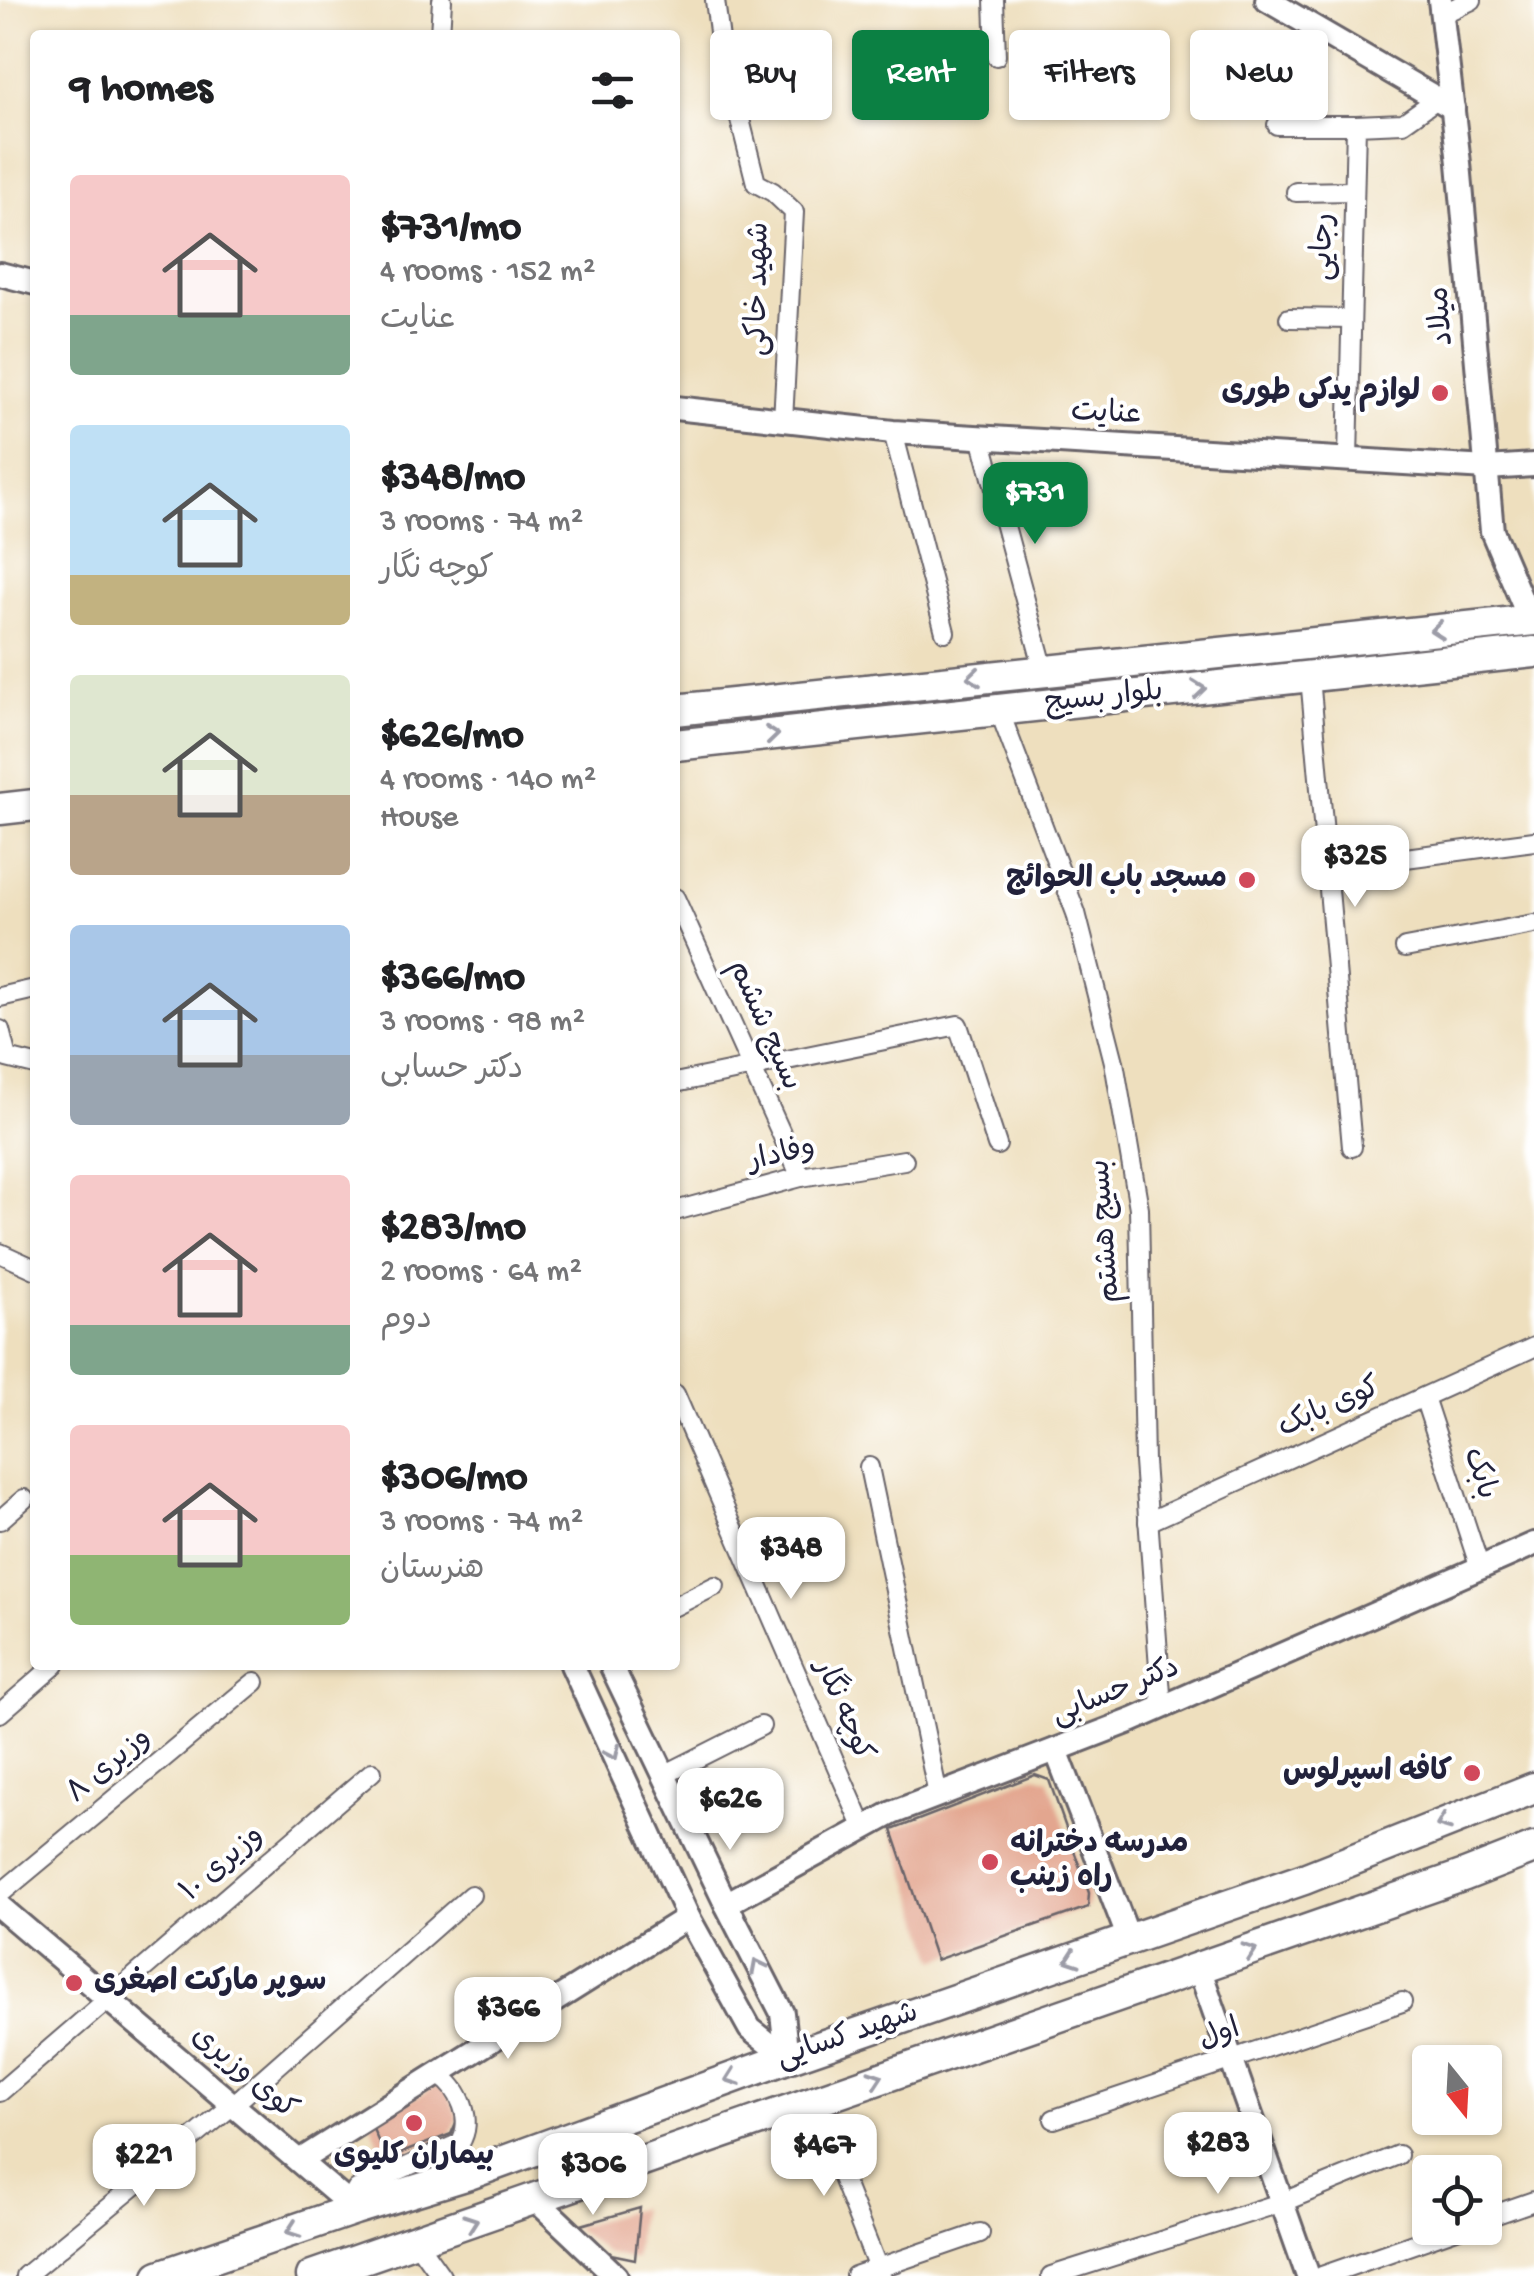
<!DOCTYPE html>
<html lang="en">
<head>
<meta charset="utf-8">
<style>
	body { margin:0; font-family:"Gochi Hand","Playpen Sans Arabic",sans-serif; background:#f6f6f6; color:#202124; height:100vh; display:flex; flex-direction:column; font-size:38px; white-space:nowrap }
	* { box-sizing:border-box; margin:0 }
	p { font-size:32px; color:#757577 }
	.icon { flex:none; width:55px; height:55px; fill:none; stroke:currentColor; stroke-width:2; stroke-linecap:round; stroke-linejoin:round }
	.map { position:relative; flex:1; overflow:hidden }
	.drawer { position:absolute; left:30px; top:30px; width:650px; height:1640px; display:flex; flex-direction:column; background:#fff; border-radius:10px; box-shadow:0 2px 8px #0004 }
	.drawer>* { flex:none }
	.guide { position:absolute; left:710px; top:30px; width:672px; height:90px; display:flex; gap:20px }
	.needle { width:65px; rotate:162deg }
	.tools { position:absolute; left:1412px; top:2045px; display:grid; gap:20px }
	.tools a { display:grid; place-items:center; width:90px; height:90px; border-radius:10px; background:#fff; box-shadow:0 2px 8px #0004; font-size:50px }
	.price { position:absolute; translate:-50% -85px; padding:0 22px; border-radius:20px; background:#fff; color:#222; font-size:32px; line-height:65px; filter:drop-shadow(0 2px 5px #0008) }
	.price::after { content:''; position:absolute; left:50%; top:60px; width:30px; height:22px; margin-left:-15px; background:inherit; clip-path:polygon(0 0,100% 0,50% 100%) }
	.price.on { background:#0b8043; color:#fff }
	ul { padding:0; list-style:none }
	li { display:flex; align-items:center; gap:30px; height:250px; padding:0 40px }
	li span { display:grid; place-items:center; flex:none; width:280px; height:200px; border-radius:10px; color:#555 }
	li>.icon { margin-inline-start:auto }
	span .icon { width:120px; height:120px; fill:#fffc; stroke-width:1 }
	li b { font-size:42px }
	h2 { display:flex; justify-content:space-between; align-items:center; height:120px; padding:0 40px; font-size:42px }
	.chip { padding:0 35px; border-radius:10px; background:#fff; box-shadow:0 2px 8px #0004; font-size:35px; line-height:90px }
	.chip.on { background:#0b8043; color:#fff }
	.map>svg:first-child { display:block }
	.building { fill:#e3a68f }
	.lines { fill:none; stroke-linecap:round; stroke-linejoin:round }
	.minor-casing { stroke:#696469; stroke-width:22 }
	.tertiary-casing { stroke:#696469; stroke-width:28 }
	.primary-casing { stroke:#696469; stroke-width:35 }
	.minor { stroke:#fff; stroke-width:18 }
	.tertiary { stroke:#fff; stroke-width:22 }
	.primary { stroke:#fff; stroke-width:30 }
	.oneway { stroke:#9c9ca7 }
	.poi-dot { fill:#d1495b; stroke:#fff; stroke-width:4 }
	.labels { text-anchor:middle; dominant-baseline:central; stroke-width:8; stroke-linejoin:round; paint-order:stroke }
	.street-label { font-size:30px; fill:#22223b; stroke:#fff }
	.poi-label { font-size:30px; font-weight:bold; fill:#22223b; stroke:#fff; text-anchor:end }
</style>
</head>
<body>
<div class="map">
<svg width="1534" height="2276" viewBox="0 0 1534 2276">
	<rect width="100%" height="100%" fill="#fff"/>
	<filter id="ink" filterUnits="userSpaceOnUse"><feTurbulence type="fractalNoise" baseFrequency=".01" numOctaves="2"/><feDisplacementMap in="SourceGraphic" scale="20" xChannelSelector="R" yChannelSelector="G"/><feConvolveMatrix kernelMatrix="1 2 1 2 8 2 1 2 1" color-interpolation-filters="sRGB"/></filter>
	<filter id="wash" filterUnits="userSpaceOnUse"><feTurbulence type="fractalNoise" baseFrequency=".0048" numOctaves="4" result="noise"/><feDisplacementMap in="SourceGraphic" scale="40" xChannelSelector="R" yChannelSelector="G"/><feGaussianBlur stdDeviation="2.25" result="paint"/><feColorMatrix in="noise" values="0 0 0 0 0 0 0 0 0 0 0 0 0 0 0 0 0 1.4 0 .05"/><feComposite in="paint" operator="in"/></filter>
	<g filter="url(#wash)">
		<rect width="100%" height="100%" fill="#eedfbe"/>
		<g id="blocks">
			<g class="building">
				<path d="M1035,1775L1049,1780L1089,1893L1088,1907L936,1960L892,1830Z"/>
				<path d="M436,2086L447,2089L458,2118L451,2134L386,2159L370,2122Z"/>
				<path d="M640,2208L635,2259L606,2253L574,2227Z"/>
			</g>
		</g>
	</g>
	<g filter="url(#ink)">
		<use href="#blocks" fill-opacity="0" stroke="#696469" stroke-width="2.5"/>
		<g class="lines">
			<defs>
				<g id="minor">
					<path d="M715,0L720,40L756,183L773,192L794,212L783,421"/>
					<path d="M994,0L996,56"/>
					<path d="M1442,14L1472,0"/>
					<path d="M440,35L442,0"/>
					<path d="M1277,125H1356"/>
					<path d="M1296,192L1354,191"/>
					<path d="M1289,318L1351,319"/>
					<path d="M893,432L945,632"/>
					<path d="M981,437L1044,670"/>
					<path d="M1348,459L1356,125L1403,123L1437,99"/>
					<path d="M1310,677L1352,1147"/>
					<path d="M999,710L1076,913L1114,1062L1139,1208L1144,1462L1162,1708"/>
					<path d="M1398,859L1534,841"/>
					<path d="M675,898L801,1177"/>
					<path d="M1405,948L1534,924"/>
					<path d="M0,997L35,989"/>
					<path d="M0,1030L7,1058L35,1065"/>
					<path d="M675,1083L958,1025L997,1145"/>
					<path d="M675,1211L801,1177L904,1160"/>
					<path d="M0,1253L35,1269"/>
					<path d="M675,1394L864,1829"/>
					<path d="M1424,1397L1480,1568"/>
					<path d="M869,1467L938,1795"/>
					<path d="M0,1520L24,1499"/>
					<path d="M1148,1522L1534,1347"/>
					<path d="M675,1606L715,1586"/>
					<path d="M0,1713L55,1665"/>
					<path d="M664,1775L761,1726"/>
					<path d="M0,1894L255,1682"/>
					<path d="M0,2092L372,1772"/>
					<path d="M811,2100L881,2276"/>
					<path d="M1054,2119L1402,2002"/>
					<path d="M344,2212L357,2189L460,2143C474,2120 460,2088 439,2075"/>
					<path d="M1485,2218L1534,2201"/>
					<path d="M416,2241L441,2276"/>
					<path d="M25,2276L233,2105L471,1895"/>
					<path d="M855,2276L980,2233"/>
					<path d="M1051,2276L1283,2202L1398,2155"/>
					<path d="M1322,2276L1459,2228"/>
				</g>
				<g id="tertiary">
					<path d="M1267,0L1453,108"/>
					<path d="M1440,0L1459,163L1492,531L1530,620"/>
					<path d="M0,274L35,283"/>
					<path d="M675,408L893,432L1487,468L1534,465"/>
					<path d="M572,1665L688,1917L750,2029L787,2058"/>
					<path d="M611,1665L726,1904L782,2013L787,2058"/>
					<path d="M1056,1750L1129,1939"/>
					<path d="M726,1904L892,1813L1133,1720L1534,1544"/>
					<path d="M0,1907L355,2209"/>
					<path d="M1199,1968L1308,2276"/>
					<path d="M299,2161L688,1917"/>
					<path d="M535,2199L616,2276"/>
				</g>
				<g id="primary">
					<path d="M675,710L1534,620"/>
					<path d="M675,745L1534,652"/>
					<path d="M0,809L35,805"/>
					<path d="M159,2276L355,2209L469,2174L787,2058L1304,1879L1534,1788"/>
					<path d="M312,2276L1465,1875L1534,1848"/>
				</g>
			</defs>
			<use href="#minor" class="minor-casing"/>
			<use href="#tertiary" class="tertiary-casing"/>
			<use href="#primary" class="primary-casing"/>
			<use href="#minor" class="minor"/>
			<use href="#tertiary" class="tertiary"/>
			<use href="#primary" class="primary"/>
		</g>
		<defs><path id="oneway-chevron" d="M-2-3.5L2.5 0L-2 3.5" fill="none" stroke-width="1.6" stroke-linecap="round" stroke-linejoin="round" transform="scale(2.5)"/></defs>
		<g class="oneway">
			<use href="#oneway-chevron" transform="translate(1437 630) rotate(174)"/>
			<use href="#oneway-chevron" transform="translate(974 677) rotate(174)"/>
			<use href="#oneway-chevron" transform="translate(1199 689) rotate(-6)"/>
			<use href="#oneway-chevron" transform="translate(772 735) rotate(-6)"/>
			<use href="#oneway-chevron" transform="translate(613 1753) rotate(65)"/>
			<use href="#oneway-chevron" transform="translate(1443 1823) rotate(159)"/>
			<use href="#oneway-chevron" transform="translate(1250 1951) rotate(-19)"/>
			<use href="#oneway-chevron" transform="translate(1072 1959) rotate(161)"/>
			<use href="#oneway-chevron" transform="translate(758 1966) rotate(-117)"/>
			<use href="#oneway-chevron" transform="translate(732 2078) rotate(160)"/>
			<use href="#oneway-chevron" transform="translate(876 2078) rotate(-19)"/>
			<use href="#oneway-chevron" transform="translate(471 2222) rotate(-20)"/>
			<use href="#oneway-chevron" transform="translate(293 2230) rotate(161)"/>
		</g>
	</g>
	<g class="poi-dot">
		<circle cx="1440" cy="393" r="10"/>
		<circle cx="1247" cy="880" r="10"/>
		<circle cx="1472" cy="1773" r="10"/>
		<circle cx="990" cy="1862" r="10"/>
		<circle cx="74" cy="1983" r="10"/>
		<circle cx="414" cy="2123" r="10"/>
	</g>
	<g class="labels">
		<g class="street-label">
			<text transform="translate(1325 247) rotate(-89)">رجایی</text>
			<text transform="translate(760 289) rotate(-89)">شهید خاکی</text>
			<text transform="translate(1443 316) rotate(-95)">میلاد</text>
			<text transform="translate(1106 415) rotate(3)">عنایت</text>
			<text transform="translate(1104 699) rotate(-6)">بلوار بسیج</text>
			<text transform="translate(763 1026) rotate(66)">بسیج ششم</text>
			<text transform="translate(782 1156) rotate(-13)">وفادار</text>
			<text transform="translate(1107 1231) rotate(-94)">بسیج هشتم</text>
			<text transform="translate(1330 1409) rotate(-24)">کوی بابک</text>
			<text transform="translate(1478 1474) rotate(72)">بابک</text>
			<text transform="translate(1116 1693) rotate(-22)">دکتر حسابی</text>
			<text transform="translate(842 1711) rotate(67)">کوچه نگار</text>
			<text transform="translate(110 1767) rotate(-40)">وزیری ۸</text>
			<text transform="translate(223 1865) rotate(-41)">وزیری ۱۰</text>
			<text transform="translate(1220 2036) rotate(-19)">اول</text>
			<text transform="translate(848 2037) rotate(-19)">شهید کسایی</text>
			<text transform="translate(243 2074) rotate(40)">کوی وزیری</text>
		</g>
		<g class="poi-label">
			<text x="1420" y="393">لوازم یدکی طوری</text>
			<text x="1227" y="880">مسجد باب الحوائج</text>
			<text x="1452" y="1773">کافه اسپرلوس</text>
			<text x="1010" y="1845" text-anchor="start">مدرسه دخترانه<tspan x="1010" dy="34">راه زینب</tspan></text>
			<text x="94" y="1983" text-anchor="start">سوپر مارکت اصغری</text>
			<text x="414" y="2157" text-anchor="middle">بیماران کلیوی</text>
		</g>
	</g>
</svg>
<div class="tools">
<a><svg class="needle" viewBox="-14 -14 28 28"><path d="M0-13l5 13h-10z" fill="#e53935"/><path d="M0 13l5-13h-10z" fill="#757577"/></svg></a>
<a><svg class="icon" aria-label="locate" viewBox="0 0 24 24"><circle cx="12" cy="12" r="6"/><path d="M12 2v4M12 18v4M2 12h4M18 12h4"/></svg></a>
</div>
<b class="price on" style="left:1035px;top:547px">$731</b>
<b class="price" style="left:1355px;top:910px">$325</b>
<b class="price" style="left:791px;top:1602px">$348</b>
<b class="price" style="left:730px;top:1853px">$626</b>
<b class="price" style="left:508px;top:2062px">$366</b>
<b class="price" style="left:1218px;top:2197px">$283</b>
<b class="price" style="left:824px;top:2199px">$467</b>
<b class="price" style="left:144px;top:2209px">$221</b>
<b class="price" style="left:593px;top:2218px">$306</b>
<div class="guide">
<a class="chip">Buy</a>
<a class="chip on">Rent</a>
<a class="chip">Filters</a>
<a class="chip">New</a>
</div>
<section class="drawer">
<h2>9 homes<svg class="icon" aria-label="filters" viewBox="0 0 24 24"><path d="M4 7h16M4 17h16"/><circle cx="9" cy="7" r="2"/><circle cx="15" cy="17" r="2"/></svg></h2>
<ul>
<li><span style="background:linear-gradient(#f6c9c9 70%,#7fa58c 0)"><svg class="icon" aria-label="home" viewBox="0 0 24 24"><path d="M3 11l9-7 9 7M6 9v11h12V9"/></svg></span><div><b>$731/mo</b><p>4 rooms · 152 m²</p><p>عنایت</p></div></li>
<li><span style="background:linear-gradient(#bfe0f5 75%,#c2b280 0)"><svg class="icon" aria-label="home" viewBox="0 0 24 24"><path d="M3 11l9-7 9 7M6 9v11h12V9"/></svg></span><div><b>$348/mo</b><p>3 rooms · 74 m²</p><p>کوچه نگار</p></div></li>
<li><span style="background:linear-gradient(#dfe7d0 60%,#b9a48a 0)"><svg class="icon" aria-label="home" viewBox="0 0 24 24"><path d="M3 11l9-7 9 7M6 9v11h12V9"/></svg></span><div><b>$626/mo</b><p>4 rooms · 140 m²</p><p>House</p></div></li>
<li><span style="background:linear-gradient(#a9c7e8 65%,#9aa5b1 0)"><svg class="icon" aria-label="home" viewBox="0 0 24 24"><path d="M3 11l9-7 9 7M6 9v11h12V9"/></svg></span><div><b>$366/mo</b><p>3 rooms · 98 m²</p><p>دکتر حسابی</p></div></li>
<li><span style="background:linear-gradient(#f6c9c9 75%,#7fa58c 0)"><svg class="icon" aria-label="home" viewBox="0 0 24 24"><path d="M3 11l9-7 9 7M6 9v11h12V9"/></svg></span><div><b>$283/mo</b><p>2 rooms · 64 m²</p><p>دوم</p></div></li>
<li><span style="background:linear-gradient(#f6c9c9 65%,#8fb573 0)"><svg class="icon" aria-label="home" viewBox="0 0 24 24"><path d="M3 11l9-7 9 7M6 9v11h12V9"/></svg></span><div><b>$306/mo</b><p>3 rooms · 74 m²</p><p>هنرستان</p></div></li>
</ul>
</section>
</div>
</body>
</html>
